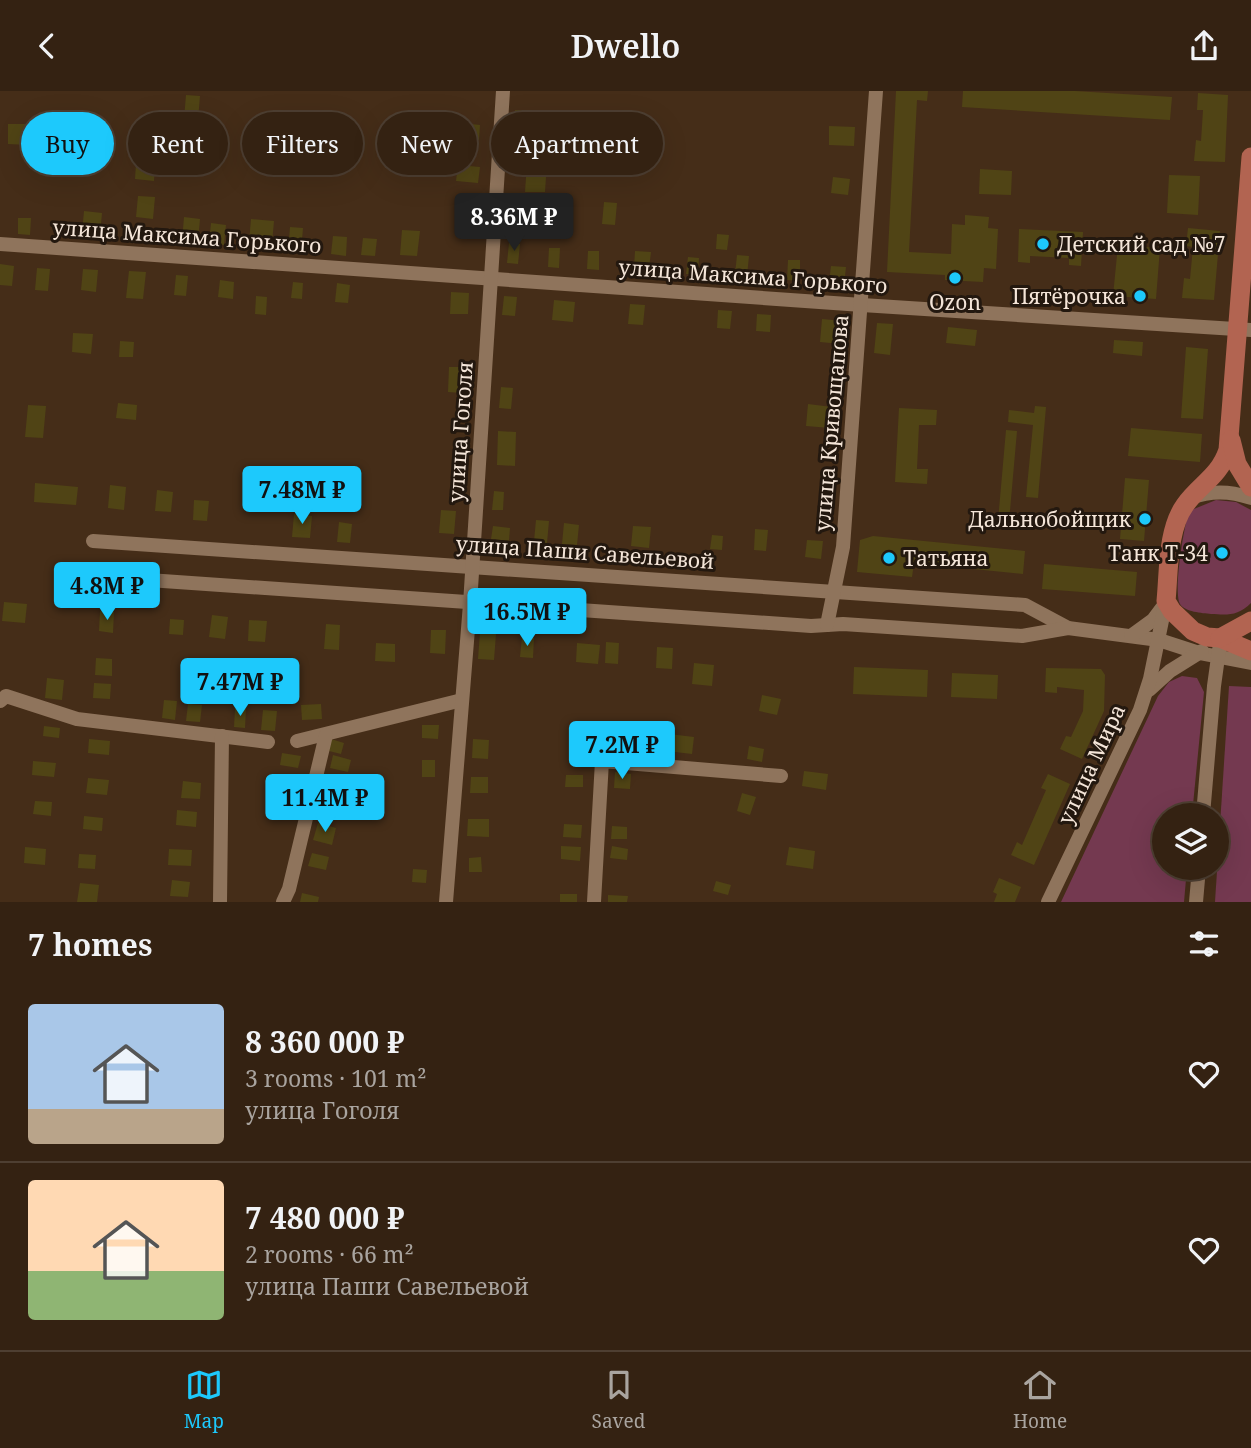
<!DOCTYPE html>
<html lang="en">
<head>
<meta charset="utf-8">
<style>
	body { margin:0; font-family:"Noto Serif",serif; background:#3f2f20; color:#f1f3f6; height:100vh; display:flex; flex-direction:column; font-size:26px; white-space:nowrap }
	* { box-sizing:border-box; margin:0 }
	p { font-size:23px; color:#a9a49f }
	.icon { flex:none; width:38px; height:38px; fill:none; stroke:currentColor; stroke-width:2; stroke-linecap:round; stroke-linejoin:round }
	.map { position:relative; height:811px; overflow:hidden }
	.details { display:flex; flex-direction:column; background:#342212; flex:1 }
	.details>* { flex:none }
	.guide { position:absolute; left:21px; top:21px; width:700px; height:63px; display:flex; gap:14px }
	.controls { position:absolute; left:1152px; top:712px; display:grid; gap:14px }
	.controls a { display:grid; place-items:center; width:77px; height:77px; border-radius:50%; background:#342212; box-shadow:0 7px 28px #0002,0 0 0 2px #4e3f32; font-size:35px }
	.price { position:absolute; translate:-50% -60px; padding:0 16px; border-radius:7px; background:#1dc9fc; color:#111; font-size:23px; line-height:46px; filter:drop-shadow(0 2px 4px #0008) }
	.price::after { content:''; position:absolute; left:50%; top:42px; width:21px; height:16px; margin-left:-10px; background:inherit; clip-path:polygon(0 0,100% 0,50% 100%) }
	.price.on { background:#222; color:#fff }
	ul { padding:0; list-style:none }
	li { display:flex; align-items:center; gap:21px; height:175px; padding:0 28px }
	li+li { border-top:2px solid #4e3f32 }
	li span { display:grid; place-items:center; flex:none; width:196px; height:140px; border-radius:7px; color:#555 }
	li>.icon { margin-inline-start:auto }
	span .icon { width:84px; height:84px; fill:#fffc; stroke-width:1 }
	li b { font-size:30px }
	h2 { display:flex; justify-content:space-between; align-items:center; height:84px; padding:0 28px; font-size:30px }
	.pill { padding:0 24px; border-radius:32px; background:#342212; box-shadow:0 7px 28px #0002,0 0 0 2px #4e3f32; font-size:24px; line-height:63px }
	.pill.on { background:#1dc9fc; color:#111 }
	header { display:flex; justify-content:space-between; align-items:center; height:91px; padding:0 28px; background:#342212; font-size:32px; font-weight:600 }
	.tabs { display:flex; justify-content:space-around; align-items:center; height:98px; border-top:2px solid #4e3f32; background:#342212; font-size:19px; color:#a9a49f }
	.tabs a { display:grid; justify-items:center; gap:4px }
	.tabs .on { color:#1dc9fc }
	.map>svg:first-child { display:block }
	.green { fill:#743950 }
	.building { fill:#504415 }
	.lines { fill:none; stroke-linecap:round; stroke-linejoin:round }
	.minor { stroke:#8f745c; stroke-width:14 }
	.major { stroke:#b26451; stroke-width:19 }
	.poi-dot { fill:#1dc9fc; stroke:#23180f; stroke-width:2.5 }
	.labels { text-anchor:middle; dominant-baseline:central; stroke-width:6; stroke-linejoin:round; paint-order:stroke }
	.street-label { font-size:21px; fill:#f4e5d8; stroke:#23180f }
	.poi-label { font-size:21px; fill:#f4e5d8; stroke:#23180f; text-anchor:end }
</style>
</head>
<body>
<header><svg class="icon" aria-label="back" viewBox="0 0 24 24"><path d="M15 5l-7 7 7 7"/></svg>Dwello<svg class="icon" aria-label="share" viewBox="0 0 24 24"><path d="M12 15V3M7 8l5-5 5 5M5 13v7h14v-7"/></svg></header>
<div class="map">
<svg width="1251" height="811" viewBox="0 0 1251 811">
	<rect width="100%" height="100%" fill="#452d18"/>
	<g class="green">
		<path d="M1216,409L1236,411L1251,419V512C1238,525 1228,524 1211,523C1202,522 1185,521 1180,513C1173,501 1184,435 1189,420Z"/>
		<path d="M1182,585L1197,587L1204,601L1192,724H1164V777H1187L1184,811H1061L1158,605L1169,591Z"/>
		<path d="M1229,595L1251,596V811H1215Z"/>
	</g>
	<g class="building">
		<path d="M896,0H928L927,10L917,9L909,161L951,163L952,133L965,134V124L989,126L988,137L998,138L996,178L984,177L983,191L945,189V184L887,181Z"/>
		<path d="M963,0H1075L1172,6L1170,29L962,16Z"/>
		<path d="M1198,2L1228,4L1225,71L1194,70L1196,49L1201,50L1203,19H1197Z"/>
		<path d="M186,4L200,5L198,29L184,28Z"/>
		<path d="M515,19L532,20L531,36L515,35Z"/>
		<path d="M142,25L172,28L171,43L141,40Z"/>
		<path d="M462,32L480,34L479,49L460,47Z"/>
		<path d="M8,33H29V54L8,53Z"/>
		<path d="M84,33L103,35L101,60L82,58Z"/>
		<path d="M829,35L855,36L854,55L829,54Z"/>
		<path d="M136,73L155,75L154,90L135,88Z"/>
		<path d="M458,74L480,76L478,92L456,90Z"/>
		<path d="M980,78L1012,80L1011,104L979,103Z"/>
		<path d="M1169,84L1200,85L1198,124L1167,122Z"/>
		<path d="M526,86H546L545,101H525Z"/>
		<path d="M833,86L850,88L848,104L831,102Z"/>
		<path d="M138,105L155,106L153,128L136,126Z"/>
		<path d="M604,111L617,112L615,134L602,133Z"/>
		<path d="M84,120L102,122L100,144L82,142Z"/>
		<path d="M184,126L200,128L198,151L182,150Z"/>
		<path d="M18,127H31L30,144L18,143Z"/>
		<path d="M251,128L274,130L272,153L249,151Z"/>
		<path d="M211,132L226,134L224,154L209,153Z"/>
		<path d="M290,136L303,137L301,162L288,161Z"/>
		<path d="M1188,137L1220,140L1214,209L1182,207L1184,187L1190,188L1193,156L1186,155Z"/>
		<path d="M1019,138L1083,141L1081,175L1069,174V167L1030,165V172L1018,171Z"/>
		<path d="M402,139L420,140L417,165L400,164Z"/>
		<path d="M717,143L729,144L727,159L716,158Z"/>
		<path d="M333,145L347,146L346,165L331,163Z"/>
		<path d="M363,147L377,148L375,165L361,164Z"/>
		<path d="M509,152L520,153L518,173L507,172Z"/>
		<path d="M1118,154L1160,157L1156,208L1113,205Z"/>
		<path d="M549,157H560L559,177L548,176Z"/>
		<path d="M588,160H599V179L587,178Z"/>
		<path d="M635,160L651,161L649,177L634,176Z"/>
		<path d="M737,164L749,165L747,185L735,183Z"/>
		<path d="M688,166L699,167L698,184L686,183Z"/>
		<path d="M788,169H800V190L787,189Z"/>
		<path d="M0,173L14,175L12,195L0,194Z"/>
		<path d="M831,175L846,176L844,194L829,192Z"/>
		<path d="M37,177L50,178L48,200L35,199Z"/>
		<path d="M83,178L98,179L96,201L81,199Z"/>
		<path d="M129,180L146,181L143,208L126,207Z"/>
		<path d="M176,184L188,185L186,205L174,204Z"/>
		<path d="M220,189L234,191L233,208L218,206Z"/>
		<path d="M293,191L303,192L302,208L291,207Z"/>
		<path d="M337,192L350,194L348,212L335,211Z"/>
		<path d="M451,201L469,202L468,223H450Z"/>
		<path d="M256,205L267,206L266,224L255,223Z"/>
		<path d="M504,205L517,206L515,225L502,224Z"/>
		<path d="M554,209L575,211L573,231L552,229Z"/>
		<path d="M630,213L645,214L643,234L628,233Z"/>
		<path d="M718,219L732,220L730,238L717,237Z"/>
		<path d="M757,223L771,224L770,241L756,240Z"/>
		<path d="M822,228L843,230L841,253L820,251Z"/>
		<path d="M877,232L893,233L890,264L874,262Z"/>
		<path d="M948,236L977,239L975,255L946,252Z"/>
		<path d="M73,242L93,243L91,263L72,261Z"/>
		<path d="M1114,249L1143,251L1142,265L1113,262Z"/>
		<path d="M120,250L134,251L133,266H119Z"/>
		<path d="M1186,256L1208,258L1203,328L1181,327Z"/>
		<path d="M449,276H463L462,302L448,301Z"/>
		<path d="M501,296L513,297L511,318L499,317Z"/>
		<path d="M118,312L137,314L136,329L116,327Z"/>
		<path d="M808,313L832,316L830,337L806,335Z"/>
		<path d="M28,314L46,315L43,347L25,346Z"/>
		<path d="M1035,315L1046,316L1038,407L1026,406L1033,334L1008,331L1009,319L1034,322Z"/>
		<path d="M899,317L937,319L936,334H919L917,378H928L927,393L895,391Z"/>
		<path d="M1131,337L1202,343L1200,371L1128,365Z"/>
		<path d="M1006,339L1017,340L1009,431L998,430Z"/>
		<path d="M498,340L516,341L515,375L497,374Z"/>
		<path d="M1125,387L1149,389L1144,450L1120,448Z"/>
		<path d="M35,392L78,396L76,414L34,411Z"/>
		<path d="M110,394L126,396L124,419L108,417Z"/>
		<path d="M157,399L173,401L171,421L155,420Z"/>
		<path d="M494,400L504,401L503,419H492Z"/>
		<path d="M194,409L209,410L207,430L193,429Z"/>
		<path d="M441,419L456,420L454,443L439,442Z"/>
		<path d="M294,423L312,425L310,447L292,446Z"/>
		<path d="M536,429L549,430L547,452L534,450Z"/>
		<path d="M339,431L352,433L350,452L337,451Z"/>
		<path d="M564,432L579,434L577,454L562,453Z"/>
		<path d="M493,435L510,437L509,450L491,448Z"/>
		<path d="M633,435L651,436L649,457L631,455Z"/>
		<path d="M755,438L768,439L766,460L754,459Z"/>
		<path d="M712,444L723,445L722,459L710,458Z"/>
		<path d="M873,445L1025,460L1023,483L914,472L912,486L857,481L860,449Z"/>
		<path d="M807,449L823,450L821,468L805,466Z"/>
		<path d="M1044,473L1137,481L1135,505L1042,498Z"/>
		<path d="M4,511L27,513L25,532L2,530Z"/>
		<path d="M100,520L114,521L113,542L99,540Z"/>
		<path d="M212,524L228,526L225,548L209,546Z"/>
		<path d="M170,528L184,529L183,544L169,543Z"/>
		<path d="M249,529L267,530L265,551L248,550Z"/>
		<path d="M326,533L340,534L339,559L324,558Z"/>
		<path d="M431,539H446L445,563L430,562Z"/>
		<path d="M480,541L496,543L494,569L478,568Z"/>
		<path d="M522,546L534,547L533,567L520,566Z"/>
		<path d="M606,551L619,552L618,573L605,572Z"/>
		<path d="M376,552L395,553V571L375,570Z"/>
		<path d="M577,552L600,554L598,573L576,571Z"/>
		<path d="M657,556L673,557L672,578L656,577Z"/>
		<path d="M96,567L112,568V585L95,584Z"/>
		<path d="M694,572L714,574L712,595L692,593Z"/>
		<path d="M854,576L928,579L927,606L853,603Z"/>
		<path d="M1046,577L1101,578L1105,584L1104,620L1082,668L1060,658L1066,645L1071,646L1083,620L1084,599L1057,596V602L1045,601Z"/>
		<path d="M952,582L998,584L997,608L951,606Z"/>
		<path d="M47,587L64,589L62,609L45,607Z"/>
		<path d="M94,592L111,593L110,608L93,607Z"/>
		<path d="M762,604L781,608L777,624L759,620Z"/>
		<path d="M164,609L177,610L175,629L162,627Z"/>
		<path d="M188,613L202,614L200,631L186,630Z"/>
		<path d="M321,613L322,628L302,629L301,614Z"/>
		<path d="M235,618H246L245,637L234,636Z"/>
		<path d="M263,619L277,620L275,640L261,639Z"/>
		<path d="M422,634H439L438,648L422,647Z"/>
		<path d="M44,635L60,637L59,647L43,645Z"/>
		<rect x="573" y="636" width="17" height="16"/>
		<path d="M615,640H625L624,652H614Z"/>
		<path d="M632,642L644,644L642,657L630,656Z"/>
		<path d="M669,643L694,646L692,663L667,660Z"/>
		<path d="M89,648L110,650L109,664L88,662Z"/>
		<path d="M331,648L344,652L341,663L329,660Z"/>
		<path d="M473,648L489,649L488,668L472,667Z"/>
		<path d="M749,655L764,658L762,671L747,668Z"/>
		<path d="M282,662L301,665L298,677L280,674Z"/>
		<path d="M333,664L351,669L348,681L330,677Z"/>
		<rect x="422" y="669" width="13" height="17"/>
		<path d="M33,670L56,672L54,686L32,684Z"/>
		<path d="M804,680L828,683L826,699L802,695Z"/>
		<path d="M615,681L631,683L630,698L614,697Z"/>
		<path d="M1048,683L1070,693L1034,774L1011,764L1017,751L1022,754L1046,699L1041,697Z"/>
		<path d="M566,684H583V696H565Z"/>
		<path d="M471,686H488V702H470Z"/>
		<path d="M88,687L109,689L107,704L86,702Z"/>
		<path d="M183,690L201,692L200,708L181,707Z"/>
		<path d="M327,695L345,699L341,713L323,709Z"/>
		<path d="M742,702L756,706L750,724L737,720Z"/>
		<path d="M35,710L52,711L51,725L33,723Z"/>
		<path d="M177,719L197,721L196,736L176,734Z"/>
		<path d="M84,725L103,727L102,740L83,738Z"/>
		<path d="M468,728H489V746L467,745Z"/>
		<path d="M318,732L336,737L332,754L313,749Z"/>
		<path d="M564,733L582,734L581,747L563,746Z"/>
		<path d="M612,735L627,736V748H611Z"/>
		<path d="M561,755L581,756L580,770L561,768Z"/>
		<path d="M612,755L628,758L627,769L610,767Z"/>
		<path d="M25,756L46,758L45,774L24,772Z"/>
		<path d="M789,756L815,760L813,778L786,774Z"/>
		<path d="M169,758L192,759L191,775L168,774Z"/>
		<path d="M312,762L329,766L326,779L308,775Z"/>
		<path d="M79,763L96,764L95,778L78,777Z"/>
		<path d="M481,766L482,781H469V767Z"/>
		<path d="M413,778L427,779L426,792L412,791Z"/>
		<path d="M999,787L1021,796L1015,811H994L997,803L993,801Z"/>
		<path d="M172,789L190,791L188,806L170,805Z"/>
		<path d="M716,790L731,794L728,804L713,800Z"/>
		<path d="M80,792L99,794L97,811H77Z"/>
		<path d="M302,802L319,806L318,811H300Z"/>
		<rect x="560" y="803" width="17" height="8"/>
		<path d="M608,804L628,805L627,811H608Z"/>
	</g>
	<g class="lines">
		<g class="minor">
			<path d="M0,153L862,214L1251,239"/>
			<path d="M1191,407C1211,399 1231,400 1251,407"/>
			<path d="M93,450L1025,514L1068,537L1159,549L1199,562L1251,572"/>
			<path d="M91,485L811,535L843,533L1022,545L1068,537"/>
			<path d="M827,534L843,456L876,0"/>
			<path d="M1131,545L1153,529L1162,517"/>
			<path d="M1149,599L1170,580L1202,560"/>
			<path d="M0,610L6,605L77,628L268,651"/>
			<path d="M297,650L462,609"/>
			<path d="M1203,724L1214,595L1219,559"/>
			<path d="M220,811L222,645"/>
			<path d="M283,811L289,798L326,644"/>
			<path d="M446,811L470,513L503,0"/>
			<path d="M594,811L602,670L781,685"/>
			<path d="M1048,811L1140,619L1150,588L1166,510"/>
			<path d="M1196,811L1199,777"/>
		</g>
		<g class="major">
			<path d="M1251,66L1228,359C1219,386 1200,393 1185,414C1167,439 1169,480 1166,510L1172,520L1193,540L1207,546L1220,547L1251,560"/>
			<path d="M1231,349L1237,373L1251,396"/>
			<path d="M1220,547L1251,530"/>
		</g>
	</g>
	<g class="poi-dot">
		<circle cx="1043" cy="153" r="7"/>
		<circle cx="955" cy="187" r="7"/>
		<circle cx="1140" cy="205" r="7"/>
		<circle cx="1145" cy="428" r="7"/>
		<circle cx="1222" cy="462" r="7"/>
		<circle cx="889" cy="467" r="7"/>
	</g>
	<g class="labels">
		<g class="street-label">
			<text transform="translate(187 145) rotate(4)">улица Максима Горького</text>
			<text transform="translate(753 185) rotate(4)">улица Максима Горького</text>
			<text transform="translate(831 332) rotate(-85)">улица Кривощапова</text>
			<text transform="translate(460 341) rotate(-86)">улица Гоголя</text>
			<text transform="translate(585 461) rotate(4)">улица Паши Савельевой</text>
			<text transform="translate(1091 673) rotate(-65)">улица Мира</text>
		</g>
		<g class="poi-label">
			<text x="1057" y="153" text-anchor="start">Детский сад №7</text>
			<text x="1126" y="205">Пятёрочка</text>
			<text x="955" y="211" text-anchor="middle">Ozon</text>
			<text x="1131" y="428">Дальнобойщик</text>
			<text x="1208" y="462">Танк Т-34</text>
			<text x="903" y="467" text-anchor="start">Татьяна</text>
		</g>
	</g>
</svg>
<div class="controls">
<a><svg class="icon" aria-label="layers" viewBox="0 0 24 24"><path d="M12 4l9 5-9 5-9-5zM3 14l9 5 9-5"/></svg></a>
</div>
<b class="price on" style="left:514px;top:162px">8.36M ₽</b>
<b class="price" style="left:302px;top:435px">7.48M ₽</b>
<b class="price" style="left:107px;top:531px">4.8M ₽</b>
<b class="price" style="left:527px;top:557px">16.5M ₽</b>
<b class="price" style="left:240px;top:627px">7.47M ₽</b>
<b class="price" style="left:622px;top:690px">7.2M ₽</b>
<b class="price" style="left:325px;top:743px">11.4M ₽</b>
<div class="guide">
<a class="pill on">Buy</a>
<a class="pill">Rent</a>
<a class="pill">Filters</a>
<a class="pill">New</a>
<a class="pill">Apartment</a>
</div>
</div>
<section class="details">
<h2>7 homes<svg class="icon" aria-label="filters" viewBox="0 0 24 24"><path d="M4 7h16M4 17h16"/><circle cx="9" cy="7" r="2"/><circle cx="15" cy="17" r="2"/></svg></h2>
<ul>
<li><span style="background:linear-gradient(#a9c7e8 75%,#b9a48a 0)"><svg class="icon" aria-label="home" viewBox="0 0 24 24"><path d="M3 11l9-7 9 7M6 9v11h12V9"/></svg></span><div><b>8 360 000 ₽</b><p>3 rooms · 101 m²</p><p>улица Гоголя</p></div><svg class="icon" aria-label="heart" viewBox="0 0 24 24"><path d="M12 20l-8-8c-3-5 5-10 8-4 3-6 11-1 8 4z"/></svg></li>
<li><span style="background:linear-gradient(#ffd9b3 65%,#8fb573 0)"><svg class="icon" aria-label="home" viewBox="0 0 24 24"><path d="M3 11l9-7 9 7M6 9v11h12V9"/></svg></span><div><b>7 480 000 ₽</b><p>2 rooms · 66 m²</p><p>улица Паши Савельевой</p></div><svg class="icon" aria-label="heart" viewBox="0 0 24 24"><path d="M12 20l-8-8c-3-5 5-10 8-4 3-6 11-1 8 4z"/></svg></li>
</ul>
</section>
<nav class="tabs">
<a class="on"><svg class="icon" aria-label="map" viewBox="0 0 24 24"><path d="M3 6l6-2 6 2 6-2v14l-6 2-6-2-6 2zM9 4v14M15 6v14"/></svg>Map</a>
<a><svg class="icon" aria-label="saved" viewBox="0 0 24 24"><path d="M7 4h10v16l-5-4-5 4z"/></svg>Saved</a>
<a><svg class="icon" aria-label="home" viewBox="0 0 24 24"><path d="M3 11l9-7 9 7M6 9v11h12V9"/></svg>Home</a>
</nav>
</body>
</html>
